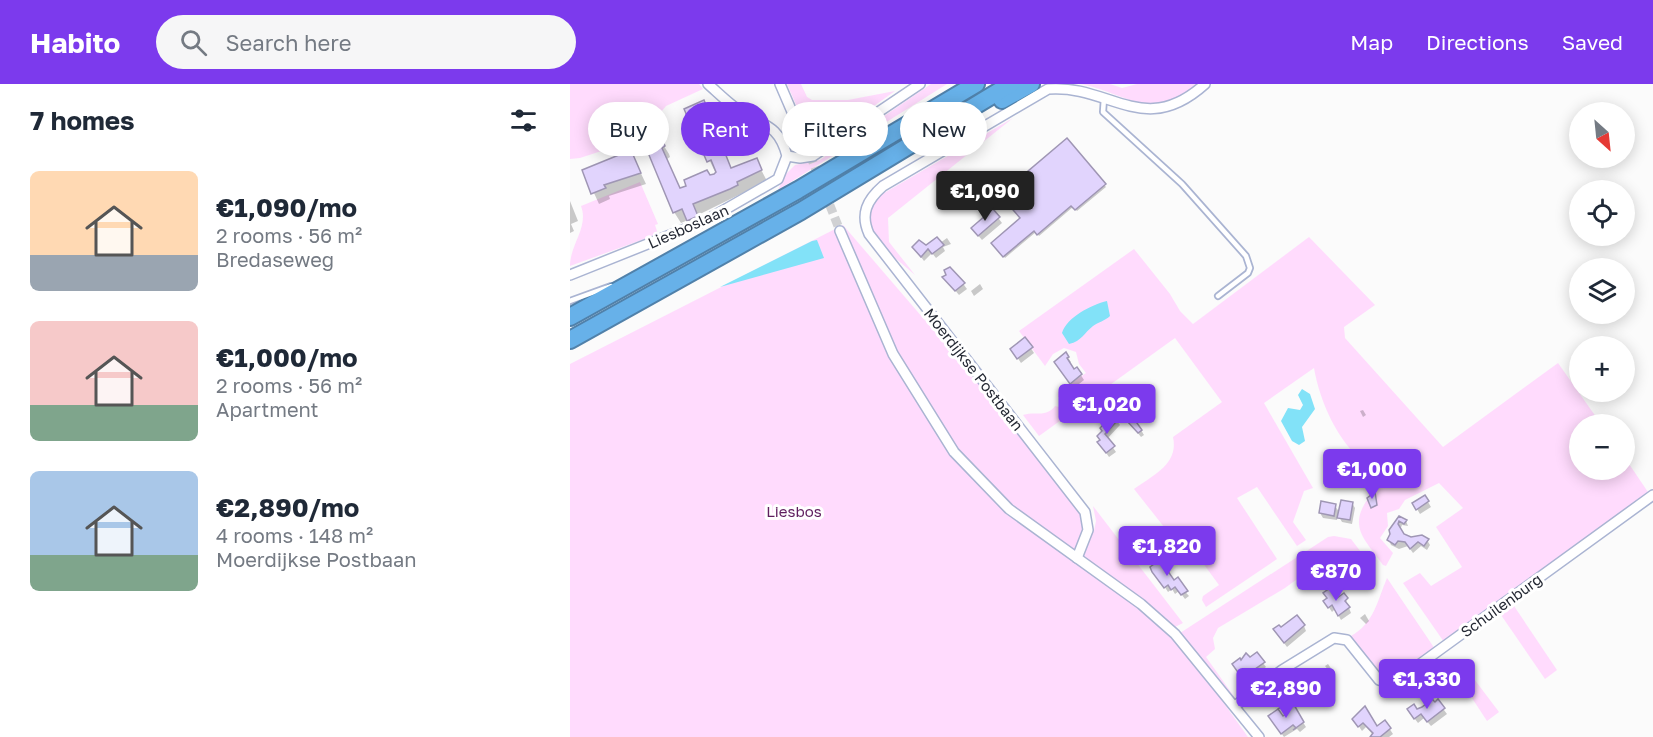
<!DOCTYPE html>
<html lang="en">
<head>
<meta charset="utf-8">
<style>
	body { margin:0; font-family:"Golos Text",sans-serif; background:#f6f6f7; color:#1f2937; height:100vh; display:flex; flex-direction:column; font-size:22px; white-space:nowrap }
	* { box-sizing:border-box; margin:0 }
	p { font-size:20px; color:#747a83 }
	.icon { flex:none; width:33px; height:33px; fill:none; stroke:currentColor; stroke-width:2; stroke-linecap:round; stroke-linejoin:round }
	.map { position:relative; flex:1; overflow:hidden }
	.details { display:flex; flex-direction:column; background:#fff; width:570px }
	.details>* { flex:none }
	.banner { position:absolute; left:18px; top:18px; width:570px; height:54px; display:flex; gap:12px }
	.needle { width:39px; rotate:153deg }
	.buttons { position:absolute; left:999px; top:18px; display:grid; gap:12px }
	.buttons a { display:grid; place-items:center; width:66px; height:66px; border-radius:50%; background:#fff; box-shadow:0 3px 15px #0003; font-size:30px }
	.price { position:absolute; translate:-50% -51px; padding:0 14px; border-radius:6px; background:#7c3aed; color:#fff; font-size:20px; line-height:39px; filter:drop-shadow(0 2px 3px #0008) }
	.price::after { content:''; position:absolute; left:50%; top:36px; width:18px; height:14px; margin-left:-9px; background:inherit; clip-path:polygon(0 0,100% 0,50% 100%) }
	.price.active { background:#222; color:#fff }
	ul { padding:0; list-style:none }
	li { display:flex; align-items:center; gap:18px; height:150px; padding:0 30px }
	li span { display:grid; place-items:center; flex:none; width:168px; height:120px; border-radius:9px; color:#555 }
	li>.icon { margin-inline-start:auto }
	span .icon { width:72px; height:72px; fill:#fffc; stroke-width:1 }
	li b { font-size:26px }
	h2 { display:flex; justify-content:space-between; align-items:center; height:72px; padding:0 30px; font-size:26px }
	.pill { padding:0 21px; border-radius:27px; background:#fff; box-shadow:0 3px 15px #0003; font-size:21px; line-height:54px }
	.pill.active { background:#7c3aed; color:#fff }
	header { display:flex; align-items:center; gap:36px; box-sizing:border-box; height:84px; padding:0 30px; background:#7c3aed; color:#fff }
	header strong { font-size:28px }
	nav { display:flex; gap:33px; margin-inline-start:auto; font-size:21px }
	.search { width:420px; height:54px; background:#f6f6f7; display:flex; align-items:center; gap:15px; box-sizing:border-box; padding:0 21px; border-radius:33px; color:#747a83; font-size:22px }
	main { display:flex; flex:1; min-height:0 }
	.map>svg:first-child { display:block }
	.green { fill:#ffdbfd }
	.water { fill:#82e2f8 }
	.shadow { fill:#0003 }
	.building { fill:#e1d4fd; stroke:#9f96b4; stroke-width:1.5 }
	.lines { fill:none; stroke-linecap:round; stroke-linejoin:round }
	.street-tunnel { stroke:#d0d1d3; stroke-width:9; stroke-dasharray:9 4.5; stroke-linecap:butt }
	.lane-casing { stroke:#aab4d2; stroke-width:8 }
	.street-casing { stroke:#aab4d2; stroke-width:12 }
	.highway-casing { stroke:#5081aa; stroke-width:20 }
	.lane { stroke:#fff; stroke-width:4.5 }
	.street { stroke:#fff; stroke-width:9 }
	.highway { stroke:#67b1e9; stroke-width:16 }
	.labels { text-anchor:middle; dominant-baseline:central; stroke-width:6; stroke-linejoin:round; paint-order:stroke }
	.street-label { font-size:15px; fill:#252934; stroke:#fff }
	.park-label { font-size:15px; fill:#5f1e5e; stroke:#fff }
</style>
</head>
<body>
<header>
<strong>Habito</strong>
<div class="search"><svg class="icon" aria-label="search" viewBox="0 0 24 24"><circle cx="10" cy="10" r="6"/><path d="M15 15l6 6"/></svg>Search here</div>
<nav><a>Map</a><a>Directions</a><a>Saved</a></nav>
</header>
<main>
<section class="details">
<h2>7 homes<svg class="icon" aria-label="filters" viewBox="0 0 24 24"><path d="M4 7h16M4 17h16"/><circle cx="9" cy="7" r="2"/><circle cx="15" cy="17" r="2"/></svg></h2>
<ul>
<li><span style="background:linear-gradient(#ffd9b3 70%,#9aa5b1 0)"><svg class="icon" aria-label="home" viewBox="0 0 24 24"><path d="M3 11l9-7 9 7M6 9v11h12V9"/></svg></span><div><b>€1,090/mo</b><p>2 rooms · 56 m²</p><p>Bredaseweg</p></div></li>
<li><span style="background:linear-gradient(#f6c9c9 70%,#7fa58c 0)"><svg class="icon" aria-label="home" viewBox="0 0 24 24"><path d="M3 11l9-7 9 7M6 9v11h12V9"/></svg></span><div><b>€1,000/mo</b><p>2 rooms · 56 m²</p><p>Apartment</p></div></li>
<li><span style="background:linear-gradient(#a9c7e8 70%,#7fa58c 0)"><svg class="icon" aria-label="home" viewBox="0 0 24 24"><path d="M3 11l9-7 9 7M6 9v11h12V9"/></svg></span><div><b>€2,890/mo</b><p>4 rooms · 148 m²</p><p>Moerdijkse Postbaan</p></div></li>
</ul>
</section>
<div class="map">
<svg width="1083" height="653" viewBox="0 0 1083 653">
	<rect width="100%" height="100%" fill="#fbfbfb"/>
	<g class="green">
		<path d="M0,0H129L133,5L96,22L72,50L56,59L10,74L0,75Z"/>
		<path d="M217,0H231L237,13L242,16H278L325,7L245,64Z"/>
		<path d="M361,0H377L208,106L215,91L225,81L250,76Z"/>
		<path d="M511,0H540L552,4L567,0H631C580,40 562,11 511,0Z"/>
		<path d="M443,34L318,134L319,158L345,191C323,171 279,143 309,112Z"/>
		<path d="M70,98L88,140L85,141L88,150L0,182C0,160 19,143 11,122Z"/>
		<path d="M273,141L408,298L524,447L526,437L523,422L613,539L601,545L678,653H0V280Z"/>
		<path d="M739,153L805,221L774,243L775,254L873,363L988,279L1031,340H1010V386H1054L1055,374L1080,411L874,558L833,499L850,489L861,502L892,483L866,443L893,424L869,399L835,416L829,425L817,429L818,442L810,454L823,469L816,482L813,481C794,454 777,442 800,412L799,404L785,384L786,381L794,379C767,356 750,318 744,284L694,319L743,404L734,407L723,438L736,456L727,462L687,403L667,414L707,475L636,523L632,516L633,512L649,501L610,448H598L564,405C583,391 609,380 603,353L652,318L605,254L469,352L453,331C465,327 476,334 485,322L493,324L498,313H488V308L516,289L509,280L506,268L494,264L483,270L475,282L449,247L564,165L600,210L610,227L623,240Z"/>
		<path d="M764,452L781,455L794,472L784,480L763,469L715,504L648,544L643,554L645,565L636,573L668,618L607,551L758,453Z"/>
		<path d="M817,494L865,565L820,596H813L781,552C804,539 807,518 817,494Z"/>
		<path d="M944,522L987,586L975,595L931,531Z"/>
		<path d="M895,583L929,628L917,637L885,588Z"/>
	</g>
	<g class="water">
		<path d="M247,156L254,174L150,203L242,157Z"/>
		<path d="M537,217L540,232C535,237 528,238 523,242C514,249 512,257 499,260L492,249C497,233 521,221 537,217Z"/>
		<path d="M732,305L740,310L745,325L732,343L735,357L729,361L722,357L711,337L718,324L730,326L733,321L728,311Z"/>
	</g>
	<g class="shadow">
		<path d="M134,18L162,86L186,76L197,97L128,131L133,143L124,147L118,136L111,139L104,128L89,61L92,59L99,70L100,73L97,75L110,106L146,90L116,26Z"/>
		<path d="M497,56L536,103L507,127L503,123L469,152L466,148L435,174L424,161L452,135L461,92Z"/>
		<path d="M66,79L76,100L39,112L40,115L29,120L14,87Z"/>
		<path d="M0,117L8,137L1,140L4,147L0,149Z"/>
		<path d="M423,127L432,139L412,156L406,149Z"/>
		<path d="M377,154L381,160L373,163L375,167L366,174L362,169L354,177L343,162L351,157L356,163L370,159Z"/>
		<path d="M379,185L383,186L397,205L389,211L374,193Z"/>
		<path d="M410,200L413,205L404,212L401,207Z"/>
		<path d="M455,255L464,269L451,279L445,270Z"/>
		<path d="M496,271L501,278L499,280L504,287L507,285L514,296L504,304L488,283Z"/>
		<path d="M546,309L552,318L548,320L542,311Z"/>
		<path d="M793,326L796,331L793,333L790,327Z"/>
		<path d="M547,337L550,341L537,355L546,368L539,373L532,363L534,348Z"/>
		<path d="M558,337L571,346L574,351L571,353Z"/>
		<path d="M855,413L861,423L850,430L844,420Z"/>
		<path d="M782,419L785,424L782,440L772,438L768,431L767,436L753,434L750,429L765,422L770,429Z"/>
		<path d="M827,434L836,437L838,442L832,441L830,446L832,451L857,456L860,461L857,466L851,462L843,469L838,462L829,465L821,461L819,456L823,451L820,446Z"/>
		<path d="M597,481L600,486L597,488L619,512L615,515L609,507L605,510L602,505L598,508L585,488Z"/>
		<path d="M774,511L781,529L771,536L765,525L762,528L758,522V515L767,516Z"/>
		<path d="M795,530L799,537L796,540L790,534Z"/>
		<path d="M734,542L736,547L717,563L708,551L711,545Z"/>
		<path d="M680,575L693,579L696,583L676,598L667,585L672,579Z"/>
		<path d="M758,580L765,590L763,592L755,582Z"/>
		<path d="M868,618L877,630L861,642L854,634L848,639L841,630Z"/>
		<path d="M722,621L736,643L730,648L727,645L714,653L703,638L720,628Z"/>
		<path d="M784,635L807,644L815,638L823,650L819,653H801L803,651L796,643L792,647Z"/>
	</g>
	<g class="building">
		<path d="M134,16L161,84L187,74L192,86L167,98L168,101L160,105L123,120L128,132L117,137L112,125L103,129L74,59L87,53L89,59L93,57L95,62L92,64L110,104L116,102L114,96L137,86L140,91L144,90L146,88L141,76L137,78L114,25Z"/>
		<path d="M497,54L536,100L505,126L501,122L467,151L464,147L433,173L421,159L450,134L430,111L459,91L457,88Z"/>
		<path d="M61,66L71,89L34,101L36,104L21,110L12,86Z"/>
		<path d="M423,125L430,133L408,152L401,144Z"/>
		<path d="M367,153L374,161L362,170L358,165L351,173L342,163L349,156L356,161Z"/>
		<path d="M380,183L395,199L385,207L372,193L376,191L374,186Z"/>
		<path d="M455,253L463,263L447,275L440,265Z"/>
		<path d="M496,268L499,273L497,274L504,285L507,283L512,290L500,300L484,278Z"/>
		<path d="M543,331L548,336L535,350L545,362L536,369L527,358L530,356L527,352L532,347L530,344Z"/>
		<path d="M562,332L572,346L568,349L556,336Z"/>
		<path d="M805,408L807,421L801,424L797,414Z"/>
		<path d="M855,411L859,417L846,426L842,419Z"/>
		<path d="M771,416L783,418L780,436L767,434Z"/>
		<path d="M751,417L766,420L764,432L749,429Z"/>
		<path d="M829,432L837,436L834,440L829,437L828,440L834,450L841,453L852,451L859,455L854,462L848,458L840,465L835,458L828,457L825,461L817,456L820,450L819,446Z"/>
		<path d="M594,473L599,480L595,483L604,496L608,493L618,507L611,511L605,503L601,506L598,501L594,504L582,488L580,483Z"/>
		<path d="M760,504L767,514L774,509L778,514L775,517L780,523L768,532L762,521L758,524L753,517L757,514L753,509Z"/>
		<path d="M727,531L735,541L714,559L703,545L709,541L711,543Z"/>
		<path d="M687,568L695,578L672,594L662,580L670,574L671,576L676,569L680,573Z"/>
		<path d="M862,615L865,618L868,615L875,624L857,638L851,630L844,635L837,625L844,620L847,625L852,623Z"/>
		<path d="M723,619L734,638L723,646L726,644L723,641L711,650L698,632L711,623L708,625L713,632L718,628L715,625Z"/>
		<path d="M795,622L807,642L815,636L821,644L810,653H800L803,649L793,639L788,643L782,635Z"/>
	</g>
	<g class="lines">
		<path class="street-tunnel" d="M235,58L270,147"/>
		<defs>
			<g id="lane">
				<path d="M534,14L533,28L612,100L676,172L680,184L678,189L648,212"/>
				<path d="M0,217L41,202"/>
			</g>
			<g id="street">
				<path d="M210,0L235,58"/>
				<path d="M217,72L230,74L243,72L350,0"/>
				<path d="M270,147L323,270L384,368L439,425L571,520L605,550L689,653"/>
				<path d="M0,191L135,137L208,95L217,72C208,38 191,42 167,25C157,18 147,8 138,0"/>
				<path d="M507,474L518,446L515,428L299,150C290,130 297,116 313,102L478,5C540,0 574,55 635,0"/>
				<path d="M665,622L712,586L764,554L777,556L809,596L824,599L1083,411"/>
			</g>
			<g id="highway">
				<path d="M432,16L461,0"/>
				<path d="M0,233L228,106L406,0"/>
				<path d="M0,256L231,127L441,0"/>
			</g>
		</defs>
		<use href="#lane" class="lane-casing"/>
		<use href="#street" class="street-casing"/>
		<use href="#highway" class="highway-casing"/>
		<use href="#lane" class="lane"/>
		<use href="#street" class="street"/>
		<use href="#highway" class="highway"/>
	</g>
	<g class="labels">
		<g class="street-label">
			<text transform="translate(118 142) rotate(-24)">Liesboslaan</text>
			<text transform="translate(404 285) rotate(52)">Moerdijkse Postbaan</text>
			<text transform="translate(931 521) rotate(-36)">Schuilenburg</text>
		</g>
		<g class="park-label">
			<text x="224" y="427">Liesbos</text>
		</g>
	</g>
</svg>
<div class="buttons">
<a><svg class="needle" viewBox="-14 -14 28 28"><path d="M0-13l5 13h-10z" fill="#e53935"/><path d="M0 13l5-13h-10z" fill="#747a83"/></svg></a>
<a><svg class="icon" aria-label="locate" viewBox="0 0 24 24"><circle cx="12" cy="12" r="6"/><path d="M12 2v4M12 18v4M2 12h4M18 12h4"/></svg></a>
<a><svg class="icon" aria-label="layers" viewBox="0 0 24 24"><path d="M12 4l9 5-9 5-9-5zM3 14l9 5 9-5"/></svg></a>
<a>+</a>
<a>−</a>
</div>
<b class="price active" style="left:415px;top:138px">€1,090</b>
<b class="price" style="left:537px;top:351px">€1,020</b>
<b class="price" style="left:802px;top:416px">€1,000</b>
<b class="price" style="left:597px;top:493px">€1,820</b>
<b class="price" style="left:766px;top:518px">€870</b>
<b class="price" style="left:857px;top:626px">€1,330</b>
<b class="price" style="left:716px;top:635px">€2,890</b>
<div class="banner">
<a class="pill">Buy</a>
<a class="pill active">Rent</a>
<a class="pill">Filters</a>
<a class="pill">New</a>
</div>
</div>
</main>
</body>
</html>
